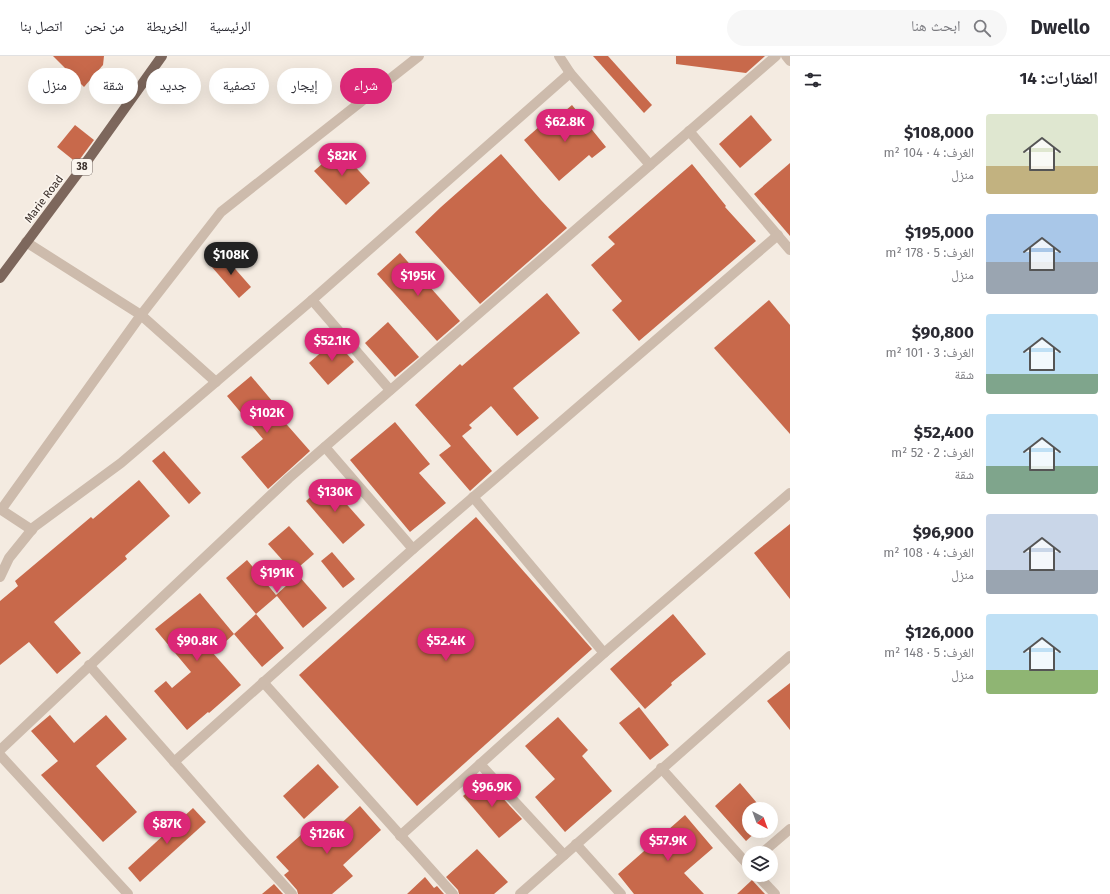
<!DOCTYPE html>
<html lang="ar">
<head>
<meta charset="utf-8">
<style>
	body { margin:0; font-family:"Fira Sans","Noto Naskh Arabic",sans-serif; background:#f7f7f7; color:#2b2b33; direction:rtl; height:100vh; display:flex; flex-direction:column; font-size:15px; white-space:nowrap }
	* { box-sizing:border-box; margin:0 }
	p { font-size:13px; color:#7c7c81 }
	.icon { flex:none; width:22px; height:22px; fill:none; stroke:currentColor; stroke-width:2; stroke-linecap:round; stroke-linejoin:round }
	.map { position:relative; flex:1; overflow:hidden; direction:ltr }
	.panel { display:flex; flex-direction:column; background:#fff; width:320px }
	.panel>* { flex:none }
	.banner { position:absolute; left:12px; top:12px; width:380px; height:36px; direction:rtl; display:flex; gap:8px }
	.needle { width:26px; rotate:139deg }
	.fabs { position:absolute; left:742px; top:746px; display:grid; gap:8px }
	.fabs a { display:grid; place-items:center; width:36px; height:36px; border-radius:50%; background:#fff; box-shadow:0 4px 16px #0002; font-size:20px }
	.price { position:absolute; translate:-50% -34px; padding:0 9px; border-radius:14px; background:#db2777; color:#fff; font-size:13px; line-height:26px; filter:drop-shadow(0 1px 2px #0008) }
	.price::after { content:''; position:absolute; left:50%; top:24px; width:12px; height:9px; margin-left:-6px; background:inherit; clip-path:polygon(0 0,100% 0,50% 100%) }
	.price.selected { background:#222; color:#fff }
	ul { padding:0; list-style:none }
	li { display:flex; align-items:center; gap:12px; height:100px; padding:0 12px }
	li span { display:grid; place-items:center; flex:none; width:112px; height:80px; border-radius:4px; color:#555 }
	li>.icon { margin-inline-start:auto }
	span .icon { width:48px; height:48px; fill:#fffc; stroke-width:1 }
	li b { font-size:17px }
	h2 { display:flex; justify-content:space-between; align-items:center; height:48px; padding:0 12px; font-size:17px }
	.pill { padding:0 14px; border-radius:18px; background:#fff; box-shadow:0 4px 16px #0002; font-size:14px; line-height:36px }
	.pill.selected { background:#db2777; color:#fff }
	header { display:flex; align-items:center; gap:24px; box-sizing:border-box; height:56px; padding:0 20px; background:#fff; border-bottom:1px solid #e1e1e2 }
	header strong { font-size:19px }
	nav { display:flex; gap:22px; margin-inline-start:auto; font-size:14px }
	.search { width:280px; height:36px; background:#f7f7f7; display:flex; align-items:center; gap:10px; box-sizing:border-box; padding:0 14px; border-radius:22px; color:#7c7c81; font-size:15px }
	main { display:flex; flex:1; min-height:0 }
	.map>svg:first-child { display:block }
	.building { fill:#c8694b }
	.lines { fill:none; stroke-linecap:round; stroke-linejoin:round }
	.minor { stroke:#cdbbac; stroke-width:10 }
	.major { stroke:#7d675c; stroke-width:10 }
	.labels { text-anchor:middle; dominant-baseline:central; stroke-width:3.5; stroke-linejoin:round; paint-order:stroke }
	.shield { fill:#fbf5ee; stroke:#756b66; stroke-width:1 }
	.shield-label { font-size:10px; font-weight:bold; fill:#3b302b }
	.street-label { font-size:11px; fill:#3b302b; stroke:#fbf5ee }
</style>
</head>
<body>
<header>
<strong>Dwello</strong>
<div class="search"><svg class="icon" aria-label="search" viewBox="0 0 24 24"><circle cx="10" cy="10" r="6"/><path d="M15 15l6 6"/></svg>ابحث هنا</div>
<nav><a>الرئيسية</a><a>الخريطة</a><a>من نحن</a><a>اتصل بنا</a></nav>
</header>
<main>
<section class="panel">
<h2>العقارات: 14<svg class="icon" aria-label="filters" viewBox="0 0 24 24"><path d="M4 7h16M4 17h16"/><circle cx="9" cy="7" r="2"/><circle cx="15" cy="17" r="2"/></svg></h2>
<ul>
<li><span style="background:linear-gradient(#dfe7d0 65%,#c2b280 0)"><svg class="icon" aria-label="home" viewBox="0 0 24 24"><path d="M3 11l9-7 9 7M6 9v11h12V9"/></svg></span><div><b>$108,000</b><p>الغرف: 4 · 104 m²</p><p>منزل</p></div></li>
<li><span style="background:linear-gradient(#a9c7e8 60%,#9aa5b1 0)"><svg class="icon" aria-label="home" viewBox="0 0 24 24"><path d="M3 11l9-7 9 7M6 9v11h12V9"/></svg></span><div><b>$195,000</b><p>الغرف: 5 · 178 m²</p><p>منزل</p></div></li>
<li><span style="background:linear-gradient(#bfe0f5 75%,#7fa58c 0)"><svg class="icon" aria-label="home" viewBox="0 0 24 24"><path d="M3 11l9-7 9 7M6 9v11h12V9"/></svg></span><div><b>$90,800</b><p>الغرف: 3 · 101 m²</p><p>شقة</p></div></li>
<li><span style="background:linear-gradient(#bfe0f5 65%,#7fa58c 0)"><svg class="icon" aria-label="home" viewBox="0 0 24 24"><path d="M3 11l9-7 9 7M6 9v11h12V9"/></svg></span><div><b>$52,400</b><p>الغرف: 2 · 52 m²</p><p>شقة</p></div></li>
<li><span style="background:linear-gradient(#c9d6e8 70%,#9aa5b1 0)"><svg class="icon" aria-label="home" viewBox="0 0 24 24"><path d="M3 11l9-7 9 7M6 9v11h12V9"/></svg></span><div><b>$96,900</b><p>الغرف: 4 · 108 m²</p><p>منزل</p></div></li>
<li><span style="background:linear-gradient(#bfe0f5 70%,#8fb573 0)"><svg class="icon" aria-label="home" viewBox="0 0 24 24"><path d="M3 11l9-7 9 7M6 9v11h12V9"/></svg></span><div><b>$126,000</b><p>الغرف: 5 · 148 m²</p><p>منزل</p></div></li>
</ul>
</section>
<div class="map">
<svg width="790" height="838" viewBox="0 0 790 838">
	<rect width="100%" height="100%" fill="#f4ebe1"/>
	<g class="building">
		<path d="M53,0H104L103,9L84,31Z"/>
		<path d="M593,0H608L652,49L644,57Z"/>
		<path d="M676,0H765L746,17L676,8Z"/>
		<path d="M572,49L606,91L592,102L589,99L559,125L524,84L548,63L551,67Z"/>
		<path d="M751,59L772,84L740,112L719,88Z"/>
		<path d="M75,69L94,84L77,107L57,91Z"/>
		<path d="M339,93L370,127L346,149L314,115Z"/>
		<path d="M501,98L541,144L567,172L480,248L415,176L441,151Z"/>
		<path d="M790,107V180L754,138Z"/>
		<path d="M692,108L726,150L725,151L756,185L639,285L612,254L622,245L591,209L615,188L608,181Z"/>
		<path d="M400,197L460,265L437,285L377,218Z"/>
		<path d="M223,199L251,231L239,242L211,210Z"/>
		<path d="M547,237L580,277L513,332L539,362L517,380L491,350L469,369L472,372L462,380L492,415L470,435L439,399L451,390L415,349L460,308L462,310Z"/>
		<path d="M769,244L790,269V378L714,292Z"/>
		<path d="M388,266L419,301L395,321L365,287Z"/>
		<path d="M335,284L354,306L328,329L309,307Z"/>
		<path d="M251,320L284,359L281,362L310,395L268,433L241,401L263,383L227,340Z"/>
		<path d="M395,366L430,408L419,417L446,447L410,476L350,404Z"/>
		<path d="M164,395L201,437L189,448L152,405Z"/>
		<path d="M139,424L170,460L125,500L127,503L54,566L81,597L57,618L29,586L0,609V545L18,530L15,525L91,461L93,463Z"/>
		<path d="M327,426L365,469L343,488L306,445Z"/>
		<path d="M476,461L592,593L417,750L299,619Z"/>
		<path d="M790,468V543L754,497Z"/>
		<path d="M289,470L314,498L293,516L268,488Z"/>
		<path d="M332,496L355,523L343,532L321,505Z"/>
		<path d="M247,504L276,539L298,519L327,552L303,572L277,540L256,558L226,522Z"/>
		<path d="M200,537L234,578L213,597L241,629L209,657L208,656L187,674L154,635L166,625L172,632L191,616L155,573Z"/>
		<path d="M256,558L284,592L262,611L234,578Z"/>
		<path d="M673,558L706,598L671,627L672,629L645,653L610,613Z"/>
		<path d="M790,627V674L767,645Z"/>
		<path d="M639,651L669,689L650,704L619,667Z"/>
		<path d="M50,659L74,687L106,659L127,683L96,710L137,756L103,786L41,719L58,705L31,675Z"/>
		<path d="M558,661L588,694L582,700L612,735L565,776L535,741L555,723L525,690Z"/>
		<path d="M318,708L339,731L304,763L283,740Z"/>
		<path d="M484,722L522,763L499,782L463,740Z"/>
		<path d="M740,727L762,753H749V775H757L746,785L715,750Z"/>
		<path d="M360,750L381,774L343,809L353,820L332,838H298L297,834L284,819L289,815L276,801L310,771L322,785Z"/>
		<path d="M193,752L206,766L140,826L128,812Z"/>
		<path d="M685,759L713,792L684,817L704,838H634L618,818Z"/>
		<path d="M477,793L508,826L494,838H459L458,834L446,821Z"/>
		<path d="M425,821L434,832L437,830L444,838H407Z"/>
		<path d="M752,824L765,838H737Z"/>
		<path d="M274,828L283,838H262Z"/>
	</g>
	<g class="lines">
		<g class="minor">
			<path d="M559,0L570,17L650,109"/>
			<path d="M786,0L790,5"/>
			<path d="M689,75L790,194"/>
			<path d="M26,186L141,259L216,326"/>
			<path d="M312,244L390,334"/>
			<path d="M325,391L413,493"/>
			<path d="M473,441L604,597"/>
			<path d="M0,453L32,474"/>
			<path d="M1,454L141,259L221,156L419,0"/>
			<path d="M0,521L9,502L34,471L121,407L312,244L570,17"/>
			<path d="M89,609L242,783L292,838"/>
			<path d="M263,626L453,838"/>
			<path d="M0,694L289,422L776,0"/>
			<path d="M0,699L128,838"/>
			<path d="M174,706L413,493L778,179"/>
			<path d="M480,708L564,799"/>
			<path d="M661,712L749,810"/>
			<path d="M400,780L604,597L790,437"/>
			<path d="M576,788L621,838"/>
			<path d="M762,797L790,773"/>
			<path d="M757,819L775,838"/>
			<path d="M520,838L790,600"/>
		</g>
		<path class="major" d="M0,222L90,101L162,0"/>
	</g>
	<g class="labels">
		<rect class="shield" x="72" y="103" width="20" height="16" rx="3"/>
		<g class="shield-label">
			<text x="82" y="111">38</text>
		</g>
		<g class="street-label">
			<text transform="translate(44 143) rotate(-53)">Marie Road</text>
		</g>
	</g>
</svg>
<div class="fabs">
<a><svg class="needle" viewBox="-14 -14 28 28"><path d="M0-13l5 13h-10z" fill="#e53935"/><path d="M0 13l5-13h-10z" fill="#7c7c81"/></svg></a>
<a><svg class="icon" aria-label="layers" viewBox="0 0 24 24"><path d="M12 4l9 5-9 5-9-5zM3 14l9 5 9-5"/></svg></a>
</div>
<b class="price" style="left:565px;top:87px">$62.8K</b>
<b class="price" style="left:342px;top:121px">$82K</b>
<b class="price selected" style="left:231px;top:220px">$108K</b>
<b class="price" style="left:418px;top:241px">$195K</b>
<b class="price" style="left:332px;top:306px">$52.1K</b>
<b class="price" style="left:267px;top:378px">$102K</b>
<b class="price" style="left:335px;top:457px">$130K</b>
<b class="price" style="left:277px;top:538px">$191K</b>
<b class="price" style="left:197px;top:606px">$90.8K</b>
<b class="price" style="left:446px;top:606px">$52.4K</b>
<b class="price" style="left:492px;top:752px">$96.9K</b>
<b class="price" style="left:167px;top:789px">$87K</b>
<b class="price" style="left:327px;top:799px">$126K</b>
<b class="price" style="left:668px;top:806px">$57.9K</b>
<div class="banner">
<a class="pill selected">شراء</a>
<a class="pill">إيجار</a>
<a class="pill">تصفية</a>
<a class="pill">جديد</a>
<a class="pill">شقة</a>
<a class="pill">منزل</a>
</div>
</div>
</main>
</body>
</html>
